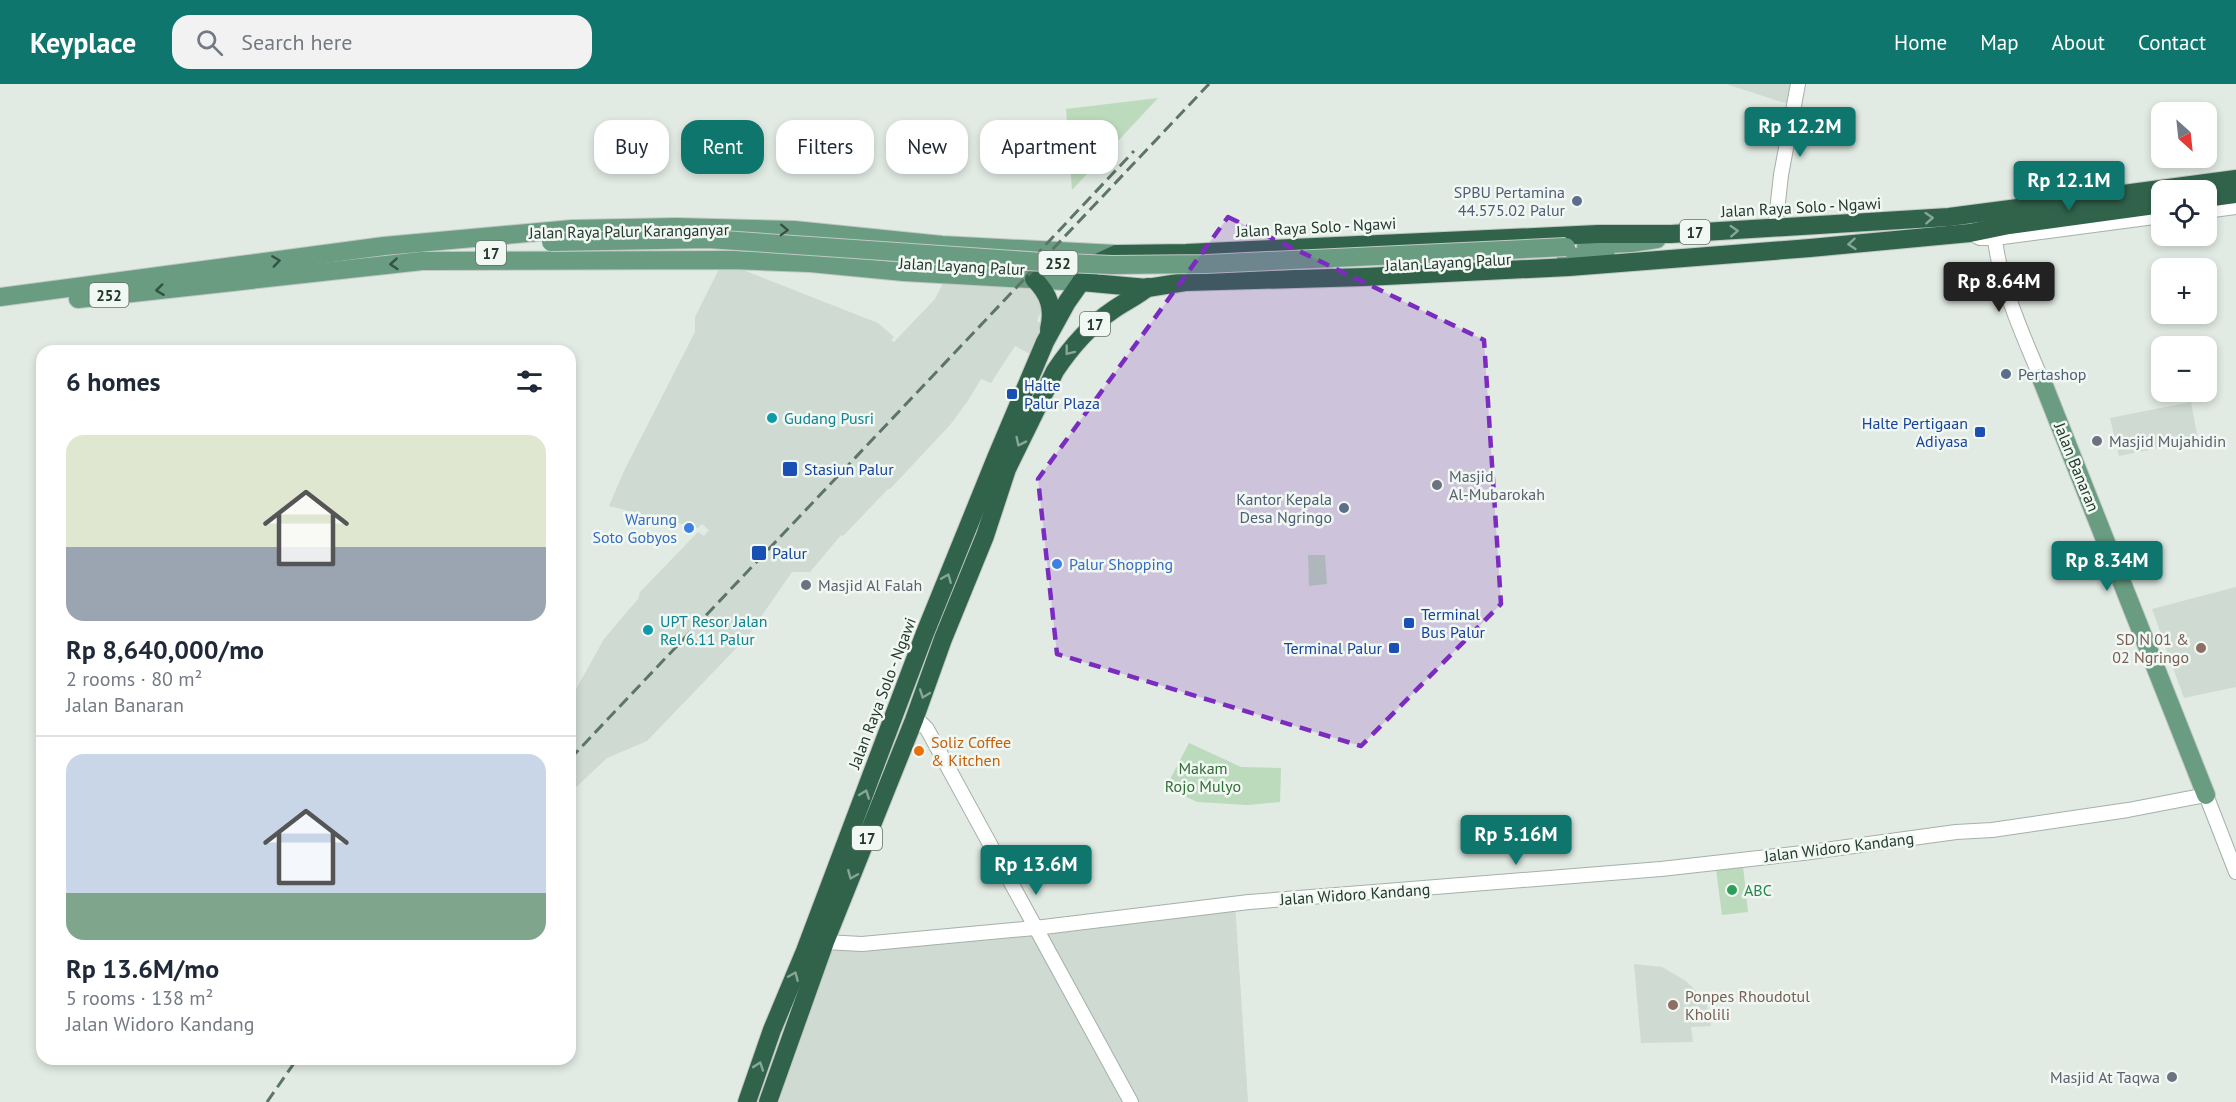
<!DOCTYPE html>
<html lang="en">
<head>
<meta charset="utf-8">
<style>
	body { margin:0; font-family:"PT Sans",sans-serif; background:#f2f2f3; color:#1f2937; height:100vh; display:flex; flex-direction:column; font-size:22px; white-space:nowrap }
	* { box-sizing:border-box; margin:0 }
	p { font-size:20px; color:#747a83 }
	.icon { flex:none; width:33px; height:33px; fill:none; stroke:currentColor; stroke-width:2; stroke-linecap:round; stroke-linejoin:round }
	.map { position:relative; flex:1; overflow:hidden }
	.drawer { position:absolute; left:36px; top:261px; width:540px; height:720px; display:flex; flex-direction:column; background:#fff; border-radius:18px; box-shadow:0 3px 9px #0003 }
	.drawer>* { flex:none }
	.hud { position:absolute; left:594px; top:36px; width:570px; height:54px; display:flex; gap:12px }
	.needle { width:39px; rotate:153deg }
	.buttons { position:absolute; left:2151px; top:18px; display:grid; gap:12px }
	.buttons a { display:grid; place-items:center; width:66px; height:66px; border-radius:12px; background:#fff; box-shadow:0 3px 9px #0003; font-size:30px }
	.price { position:absolute; translate:-50% -51px; padding:0 14px; border-radius:6px; background:#0f766e; color:#fff; font-size:20px; line-height:39px; filter:drop-shadow(0 2px 3px #0008) }
	.price::after { content:''; position:absolute; left:50%; top:36px; width:18px; height:14px; margin-left:-9px; background:inherit; clip-path:polygon(0 0,100% 0,50% 100%) }
	.price.active { background:#222; color:#fff }
	ul { padding:0; list-style:none }
	li { display:grid; align-content:center; gap:12px; height:318px; padding:0 30px }
	li+li { border-top:2px solid #e0e1e3 }
	li span { display:grid; place-items:center; height:186px; border-radius:18px; color:#555 }
	li>.icon { margin-inline-start:auto }
	span .icon { width:108px; height:108px; fill:#fffc; stroke-width:1 }
	li b { font-size:26px }
	h2 { display:flex; justify-content:space-between; align-items:center; height:72px; padding:0 30px; font-size:26px }
	.chip { padding:0 21px; border-radius:18px; background:#fff; box-shadow:0 3px 9px #0003; font-size:21px; line-height:54px }
	.chip.active { background:#0f766e; color:#fff }
	header { display:flex; align-items:center; gap:36px; box-sizing:border-box; height:84px; padding:0 30px; background:#0f766e; color:#fff }
	header strong { font-size:28px }
	nav { display:flex; gap:33px; margin-inline-start:auto; font-size:21px }
	.search { width:420px; height:54px; background:#f2f2f3; display:flex; align-items:center; gap:15px; box-sizing:border-box; padding:0 21px; border-radius:18px; color:#747a83; font-size:22px }
	.map>svg:first-child { display:block }
	.built { fill:#cfdad2 }
	.green { fill:#bcdabc }
	.lines { fill:none; stroke-linecap:round; stroke-linejoin:round }
	.minor-casing { stroke:#a4b1a9; stroke-width:16 }
	.major-casing { stroke:#c1c8c4; stroke-width:20 }
	.highway-casing { stroke:#c1c8c4; stroke-width:20 }
	.minor { stroke:#fff; stroke-width:14 }
	.major { stroke:#699c81; stroke-width:18 }
	.highway { stroke:#31634b; stroke-width:18 }
	.rail { stroke:#5d7568; stroke-width:3; stroke-dasharray:12 6; stroke-linecap:butt }
	.major-bridge-casing { stroke:#c1c8c4; stroke-width:20; stroke-linecap:butt }
	.major-bridge { stroke:#699c81; stroke-width:18 }
	.oneway { stroke:#87a696 }
	.oneway2 { stroke:#345242 }
	.marked { fill:#7b2cbf; fill-opacity:0.2; stroke:#7b2cbf; stroke-width:4.5; stroke-dasharray:12 8; stroke-linejoin:round }
	.service-dot { fill:#5c6f8a; stroke:#f1f7f2; stroke-width:2 }
	.transit-dot { fill:#1a4fb4; stroke:#f1f7f2; stroke-width:2 }
	.culture-dot { fill:#0f9aa8; stroke:#f1f7f2; stroke-width:2 }
	.worship-dot { fill:#6b7280; stroke:#f1f7f2; stroke-width:2 }
	.shop-dot { fill:#3f7fe0; stroke:#f1f7f2; stroke-width:2 }
	.education-dot { fill:#8d6e63; stroke:#f1f7f2; stroke-width:2 }
	.food-dot { fill:#e8710a; stroke:#f1f7f2; stroke-width:2 }
	.leisure-dot { fill:#2e9e5b; stroke:#f1f7f2; stroke-width:2 }
	.labels { text-anchor:middle; dominant-baseline:central; stroke-width:5; stroke-linejoin:round; paint-order:stroke }
	.shield { fill:#f1f7f2; stroke:#617268; stroke-width:1.5 }
	.shield-label { font-size:15px; font-weight:bold; fill:#23392d }
	.service-label { font-size:16px; fill:#4e5e75; stroke:#f1f7f2; text-anchor:end }
	.street-label { font-size:16px; fill:#23392d; stroke:#f1f7f2 }
	.transit-label { font-size:16px; fill:#164399; stroke:#f1f7f2; text-anchor:start }
	.culture-label { font-size:16px; fill:#0d838f; stroke:#f1f7f2; text-anchor:start }
	.worship-label { font-size:16px; fill:#5b616d; stroke:#f1f7f2; text-anchor:start }
	.shop-label { font-size:16px; fill:#366cbe; stroke:#f1f7f2; text-anchor:end }
	.education-label { font-size:16px; fill:#785e54; stroke:#f1f7f2; text-anchor:end }
	.food-label { font-size:16px; fill:#c56008; stroke:#f1f7f2; text-anchor:start }
	.park-label { font-size:16px; fill:#316d37; stroke:#f1f7f2 }
	.leisure-label { font-size:16px; fill:#27864d; stroke:#f1f7f2; text-anchor:start }
</style>
</head>
<body>
<header>
<strong>Keyplace</strong>
<div class="search"><svg class="icon" aria-label="search" viewBox="0 0 24 24"><circle cx="10" cy="10" r="6"/><path d="M15 15l6 6"/></svg>Search here</div>
<nav><a>Home</a><a>Map</a><a>About</a><a>Contact</a></nav>
</header>
<div class="map">
<svg width="2236" height="1018" viewBox="0 0 2236 1018">
	<rect width="100%" height="100%" fill="#e1eae3"/>
	<g class="built">
		<path d="M1726,0H1799L1794,22Z"/>
		<path d="M719,185L743,186L878,239L894,253L891,256L894,258L935,215L943,199L1029,203L1043,222L1037,237L1042,240L1030,270L1015,262L991,299L981,295L967,318L950,341L890,405H888L843,452L841,451L810,488H792L747,553L647,657L607,674L570,709V616L604,555L638,515L640,508L698,448L704,452L709,446L702,440L698,444L609,422L624,387L695,248V233Z"/>
		<path d="M2191,318L2198,356L2119,372L2110,334Z"/>
		<path d="M2236,503V603L2184,614L2152,525Z"/>
		<path d="M1235,820L1248,1018H769L823,861Z"/>
		<path d="M1634,880L1662,883L1686,897L1706,917L1711,942L1691,943L1693,958L1641,959Z"/>
	</g>
	<g class="green">
		<path d="M1158,14L1072,106L1066,25Z"/>
		<path d="M1308,471H1325L1327,500L1309,502Z"/>
		<path d="M1189,659L1241,683L1281,684L1280,718L1247,721L1197,718L1166,703Z"/>
		<path d="M1743,782L1748,828L1722,831L1716,785Z"/>
	</g>
	<g class="lines">
		<defs>
			<g id="minor">
				<path d="M2206,127L2236,123"/>
				<path d="M1775,145L1781,91L1798,0"/>
				<path d="M1994,146C1997,193 2022,250 2041,294"/>
				<path d="M1970,149L1980,154H1995L2162,132"/>
				<path d="M914,636L920,638L927,645L1131,1018"/>
				<path d="M825,858L862,860L1035,844L1249,818L1661,785L1803,769L1956,748L1992,746L2128,726L2206,711L2236,788"/>
			</g>
			<g id="major">
				<path d="M1586,161L1631,159L1657,155"/>
				<path d="M1566,173L1606,172"/>
				<path d="M0,213L384,162L572,145L676,143L794,146L942,161L1116,170"/>
				<path d="M78,215L422,177L733,176L810,179L904,188L1081,198"/>
				<path d="M2041,294L2206,711"/>
			</g>
			<g id="highway">
				<path d="M2206,114L2236,110"/>
				<path d="M1034,195C1049,210 1054,224 1049,245"/>
				<path d="M1081,198L1147,204L1185,198L1365,193L1569,183L1810,164L1970,149L2009,141L2162,120"/>
				<path d="M747,1018L772,946L805,867L925,549L996,374L1045,258L1067,218L1093,181L1116,170L1186,169L1598,150H1671L1949,133L2236,95"/>
				<path d="M768,1018L825,858L914,636L943,555L985,452L1007,385L1055,287C1071,263 1089,242 1113,226C1124,218 1138,212 1148,203"/>
			</g>
		</defs>
		<use href="#minor" class="minor-casing"/>
		<use href="#major" class="major-casing"/>
		<use href="#highway" class="highway-casing"/>
		<use href="#minor" class="minor"/>
		<use href="#major" class="major"/>
		<use href="#highway" class="highway"/>
		<g class="rail">
			<path d="M1021,187L1134,67"/>
			<path d="M570,675L1209,0"/>
			<path d="M267,1018L297,975"/>
		</g>
		<defs>
			<path id="major-bridge" d="M551,158L708,155L1043,178L1112,181L1206,180L1566,163"/>
		</defs>
		<use href="#major-bridge" class="major-bridge-casing"/>
		<use href="#major-bridge" class="major-bridge"/>
	</g>
	<defs><path id="oneway-chevron" d="M-2-3.5L2.5 0L-2 3.5" fill="none" stroke-width="1.6" stroke-linecap="round" stroke-linejoin="round" transform="scale(1.5)"/></defs>
	<g class="oneway">
		<use href="#oneway-chevron" transform="translate(1929 134) rotate(-4)"/>
		<use href="#oneway-chevron" transform="translate(1734 147) rotate(-3)"/>
		<use href="#oneway-chevron" transform="translate(1852 160) rotate(175)"/>
		<use href="#oneway-chevron" transform="translate(1069 267) rotate(128)"/>
		<use href="#oneway-chevron" transform="translate(1020 358) rotate(116)"/>
		<use href="#oneway-chevron" transform="translate(947 494) rotate(-68)"/>
		<use href="#oneway-chevron" transform="translate(924 610) rotate(110)"/>
		<use href="#oneway-chevron" transform="translate(865 710) rotate(-69)"/>
		<use href="#oneway-chevron" transform="translate(852 791) rotate(112)"/>
		<use href="#oneway-chevron" transform="translate(794 892) rotate(-67)"/>
		<use href="#oneway-chevron" transform="translate(759 982) rotate(-71)"/>
	</g>
	<g class="oneway2">
		<use href="#oneway-chevron" transform="translate(784 146) rotate(2)"/>
		<use href="#oneway-chevron" transform="translate(276 177) rotate(-8)"/>
		<use href="#oneway-chevron" transform="translate(394 180) rotate(176)"/>
		<use href="#oneway-chevron" transform="translate(160 206) rotate(173)"/>
	</g>
	<path class="marked" d="M1228,133L1484,256L1501,520L1361,662L1057,570L1038,395Z"/>
	<g class="service-dot">
		<circle cx="1577" cy="117" r="6"/>
		<circle cx="2006" cy="290" r="6"/>
		<circle cx="1344" cy="424" r="6"/>
	</g>
	<g class="transit-dot">
		<rect x="1006" y="304" width="12" height="12" rx="3"/>
		<rect x="1974" y="342" width="12" height="12" rx="3"/>
		<rect x="782" y="377" width="16" height="16" rx="3"/>
		<rect x="751" y="461" width="16" height="16" rx="3"/>
		<rect x="1403" y="533" width="12" height="12" rx="3"/>
		<rect x="1388" y="558" width="12" height="12" rx="3"/>
	</g>
	<g class="culture-dot">
		<circle cx="772" cy="334" r="6"/>
		<circle cx="648" cy="546" r="6"/>
	</g>
	<g class="worship-dot">
		<circle cx="2097" cy="357" r="6"/>
		<circle cx="1437" cy="401" r="6"/>
		<circle cx="806" cy="501" r="6"/>
		<circle cx="2172" cy="993" r="6"/>
	</g>
	<g class="shop-dot">
		<circle cx="689" cy="444" r="6"/>
		<circle cx="1057" cy="480" r="6"/>
	</g>
	<g class="education-dot">
		<circle cx="2201" cy="564" r="6"/>
		<circle cx="1673" cy="921" r="6"/>
	</g>
	<circle class="food-dot" cx="919" cy="667" r="6"/>
	<circle class="leisure-dot" cx="1732" cy="806" r="6"/>
	<g class="labels">
		<g class="shield">
			<rect x="1680" y="136" width="30" height="24" rx="4.5"/>
			<rect x="476" y="157" width="30" height="24" rx="4.5"/>
			<rect x="1038.5" y="167" width="39" height="24" rx="4.5"/>
			<rect x="89.5" y="199" width="39" height="24" rx="4.5"/>
			<rect x="1080" y="228" width="30" height="24" rx="4.5"/>
			<rect x="852" y="742" width="30" height="24" rx="4.5"/>
		</g>
		<g class="shield-label">
			<text x="1695" y="148">17</text>
			<text x="491" y="169">17</text>
			<text x="1058" y="179">252</text>
			<text x="109" y="211">252</text>
			<text x="1095" y="240">17</text>
			<text x="867" y="754">17</text>
		</g>
		<g class="service-label">
			<text x="1565" y="108">SPBU Pertamina<tspan x="1565" dy="18">44.575.02 Palur</tspan></text>
			<text x="2018" y="290" text-anchor="start">Pertashop</text>
			<text x="1332" y="415">Kantor Kepala<tspan x="1332" dy="18">Desa Ngringo</tspan></text>
		</g>
		<g class="street-label">
			<text transform="translate(1801 123) rotate(-3)">Jalan Raya Solo - Ngawi</text>
			<text transform="translate(1316 143) rotate(-3)">Jalan Raya Solo - Ngawi</text>
			<text transform="translate(629 147) rotate(-1)">Jalan Raya Palur Karanganyar</text>
			<text transform="translate(1448 178) rotate(-3)">Jalan Layang Palur</text>
			<text transform="translate(962 182) rotate(3)">Jalan Layang Palur</text>
			<text transform="translate(2077 383) rotate(68)">Jalan Banaran</text>
			<text transform="translate(882 609) rotate(-69)">Jalan Raya Solo - Ngawi</text>
			<text transform="translate(1839 763) rotate(-7)">Jalan Widoro Kandang</text>
			<text transform="translate(1355 810) rotate(-4)">Jalan Widoro Kandang</text>
		</g>
		<g class="transit-label">
			<text x="1024" y="301">Halte<tspan x="1024" dy="18">Palur Plaza</tspan></text>
			<text x="1968" y="339" text-anchor="end">Halte Pertigaan<tspan x="1968" dy="18">Adiyasa</tspan></text>
			<text x="804" y="385">Stasiun Palur</text>
			<text x="772" y="469">Palur</text>
			<text x="1421" y="530">Terminal<tspan x="1421" dy="18">Bus Palur</tspan></text>
			<text x="1382" y="564" text-anchor="end">Terminal Palur</text>
		</g>
		<g class="culture-label">
			<text x="784" y="334">Gudang Pusri</text>
			<text x="660" y="537">UPT Resor Jalan<tspan x="660" dy="18">Rel 6.11 Palur</tspan></text>
		</g>
		<g class="worship-label">
			<text x="2109" y="357">Masjid Mujahidin</text>
			<text x="1449" y="392">Masjid<tspan x="1449" dy="18">Al-Mubarokah</tspan></text>
			<text x="818" y="501">Masjid Al Falah</text>
			<text x="2160" y="993" text-anchor="end">Masjid At Taqwa</text>
		</g>
		<g class="shop-label">
			<text x="677" y="435">Warung<tspan x="677" dy="18">Soto Gobyos</tspan></text>
			<text x="1069" y="480" text-anchor="start">Palur Shopping</text>
		</g>
		<g class="education-label">
			<text x="2189" y="555">SD N 01 &amp;<tspan x="2189" dy="18">02 Ngringo</tspan></text>
			<text x="1685" y="912" text-anchor="start">Ponpes Rhoudotul<tspan x="1685" dy="18">Kholili</tspan></text>
		</g>
		<g class="food-label">
			<text x="931" y="658">Soliz Coffee<tspan x="931" dy="18">&amp; Kitchen</tspan></text>
		</g>
		<g class="park-label">
			<text x="1203" y="684">Makam<tspan x="1203" dy="18">Rojo Mulyo</tspan></text>
		</g>
		<g class="leisure-label">
			<text x="1744" y="806">ABC</text>
		</g>
	</g>
</svg>
<div class="buttons">
<a><svg class="needle" viewBox="-14 -14 28 28"><path d="M0-13l5 13h-10z" fill="#e53935"/><path d="M0 13l5-13h-10z" fill="#747a83"/></svg></a>
<a><svg class="icon" aria-label="locate" viewBox="0 0 24 24"><circle cx="12" cy="12" r="6"/><path d="M12 2v4M12 18v4M2 12h4M18 12h4"/></svg></a>
<a>+</a>
<a>−</a>
</div>
<b class="price" style="left:1800px;top:74px">Rp 12.2M</b>
<b class="price" style="left:2069px;top:128px">Rp 12.1M</b>
<b class="price active" style="left:1999px;top:229px">Rp 8.64M</b>
<b class="price" style="left:2107px;top:508px">Rp 8.34M</b>
<b class="price" style="left:1516px;top:782px">Rp 5.16M</b>
<b class="price" style="left:1036px;top:812px">Rp 13.6M</b>
<div class="hud">
<a class="chip">Buy</a>
<a class="chip active">Rent</a>
<a class="chip">Filters</a>
<a class="chip">New</a>
<a class="chip">Apartment</a>
</div>
<section class="drawer">
<h2>6 homes<svg class="icon" aria-label="filters" viewBox="0 0 24 24"><path d="M4 7h16M4 17h16"/><circle cx="9" cy="7" r="2"/><circle cx="15" cy="17" r="2"/></svg></h2>
<ul>
<li><span style="background:linear-gradient(#dfe7d0 60%,#9aa5b1 0)"><svg class="icon" aria-label="home" viewBox="0 0 24 24"><path d="M3 11l9-7 9 7M6 9v11h12V9"/></svg></span><div><b>Rp 8,640,000/mo</b><p>2 rooms · 80 m²</p><p>Jalan Banaran</p></div></li>
<li><span style="background:linear-gradient(#c9d6e8 75%,#7fa58c 0)"><svg class="icon" aria-label="home" viewBox="0 0 24 24"><path d="M3 11l9-7 9 7M6 9v11h12V9"/></svg></span><div><b>Rp 13.6M/mo</b><p>5 rooms · 138 m²</p><p>Jalan Widoro Kandang</p></div></li>
</ul>
</section>
</div>
</body>
</html>
